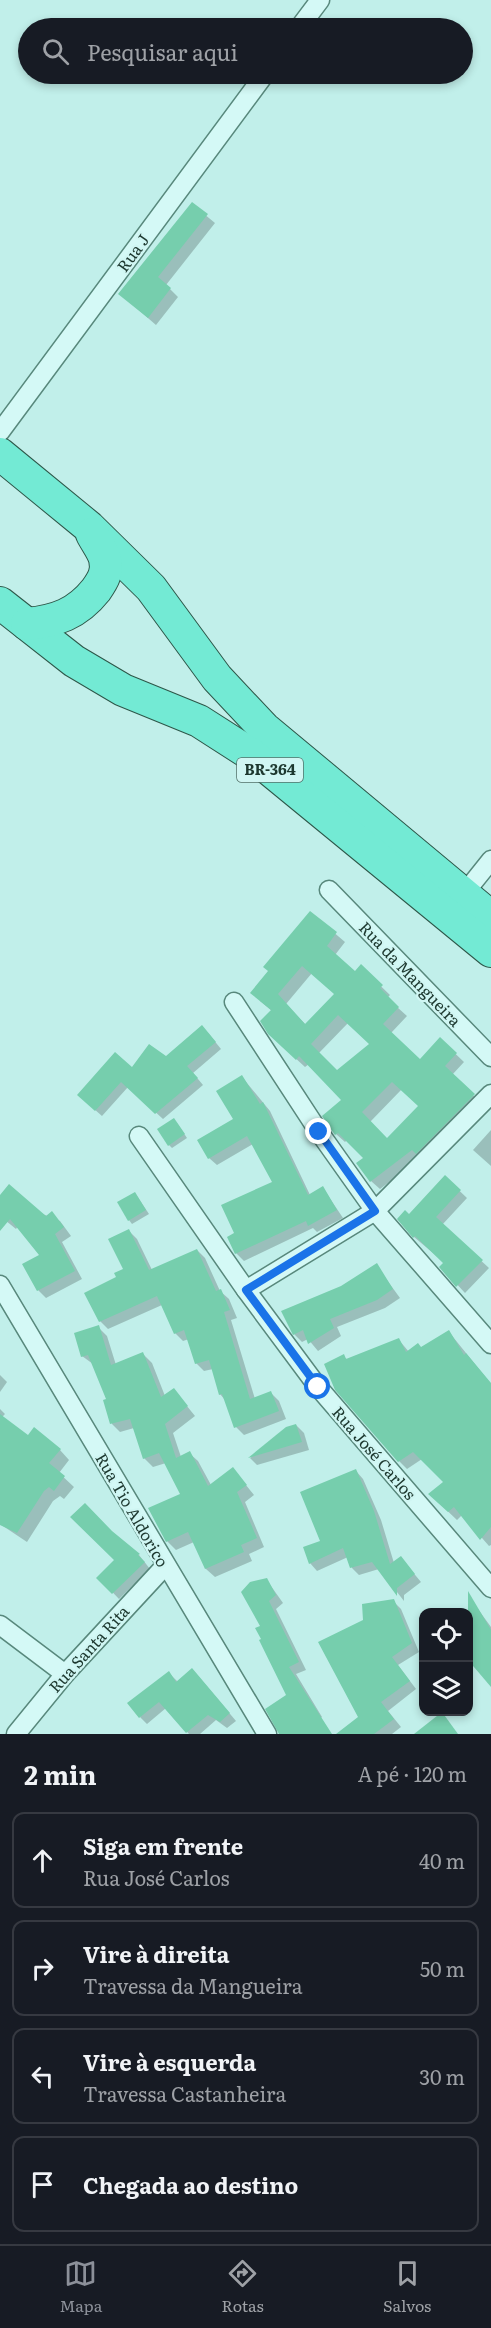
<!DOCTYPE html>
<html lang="pt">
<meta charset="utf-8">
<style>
body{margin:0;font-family:Literata,serif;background:#242831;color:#f1f3f6}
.controls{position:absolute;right:18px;bottom:18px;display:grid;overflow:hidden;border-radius:12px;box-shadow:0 3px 9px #0003}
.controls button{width:54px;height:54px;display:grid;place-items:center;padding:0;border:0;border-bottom:2px solid #363941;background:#171b24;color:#f1f3f6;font:30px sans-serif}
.stop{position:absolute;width:18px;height:18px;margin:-14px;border:4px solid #1a73e8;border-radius:50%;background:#fff}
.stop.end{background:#1a73e8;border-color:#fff;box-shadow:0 2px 6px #0008}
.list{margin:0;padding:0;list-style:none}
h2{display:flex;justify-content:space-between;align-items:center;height:78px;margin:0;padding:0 24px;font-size:26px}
h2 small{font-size:20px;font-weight:400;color:#9ea1a6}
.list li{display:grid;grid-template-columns:39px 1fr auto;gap:18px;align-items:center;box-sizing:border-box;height:96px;margin:0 12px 12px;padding:0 12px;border:2px solid #363941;border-radius:12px}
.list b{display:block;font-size:22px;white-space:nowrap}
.list p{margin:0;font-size:20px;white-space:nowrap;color:#9ea1a6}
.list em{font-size:20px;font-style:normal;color:#9ea1a6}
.icon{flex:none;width:33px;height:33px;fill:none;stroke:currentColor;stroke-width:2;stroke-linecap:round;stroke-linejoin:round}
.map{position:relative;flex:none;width:491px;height:1734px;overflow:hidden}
.search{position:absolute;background:#171b24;box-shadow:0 3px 9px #0003;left:18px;right:18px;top:18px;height:66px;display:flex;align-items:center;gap:15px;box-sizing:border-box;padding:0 21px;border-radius:33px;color:#9ea1a6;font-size:22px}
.sheet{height:510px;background:#171b24}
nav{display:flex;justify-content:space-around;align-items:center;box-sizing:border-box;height:84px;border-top:2px solid #363941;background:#171b24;font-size:16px;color:#9ea1a6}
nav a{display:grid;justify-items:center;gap:3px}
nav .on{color:#8c9099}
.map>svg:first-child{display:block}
</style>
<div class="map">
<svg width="491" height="1734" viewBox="0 0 491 1734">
<rect width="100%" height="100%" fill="#c1efea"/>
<g fill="#0003" fill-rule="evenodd">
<polygon points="192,204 215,223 166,285 178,297 156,325 120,294"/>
<path d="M311,913L345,942L335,955L355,974L361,967L390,995L387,998L407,1016L391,1033L420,1061L440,1039L464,1062L452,1075L482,1104L421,1158L380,1189L371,1181L365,1158L347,1140L345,1142L336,1134L343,1100L309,1064L305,1067L279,1043L272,1011L260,1001L269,971ZM312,973L335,994L306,1025L286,1004ZM348,1023L371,1045L337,1072L318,1054ZM402,1089L419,1106L387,1140L370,1122Z"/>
<polygon points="208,1033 221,1049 193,1073 203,1085 163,1119 128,1087 102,1116 85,1101 132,1069 166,1058"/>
<polygon points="242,1077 270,1111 310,1195 323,1188 343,1218 317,1232 313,1228 244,1261 236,1253 236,1234 274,1183 253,1144 217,1165 209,1158 235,1120"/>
<polygon points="177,1123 187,1138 172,1148 169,1145"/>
<polygon points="491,1130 491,1166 473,1150"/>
<polygon points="445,1177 467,1198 442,1225 489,1268 465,1293 441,1267 445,1263 414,1237 409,1216"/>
<polygon points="135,1193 149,1214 132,1224 129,1220"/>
<polygon points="0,1197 60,1221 71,1236 62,1242 82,1279 46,1298 38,1290 41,1255 18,1226 16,1229 0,1216"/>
<polygon points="129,1231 137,1239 152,1270 197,1250 205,1258 220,1291 229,1299 237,1318 231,1320 255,1399 271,1393 279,1401 286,1419 244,1435 236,1427 225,1400 220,1394 213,1369 204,1371 196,1363 189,1339 183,1341 175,1333 162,1305 108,1329 100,1321 86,1294 118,1278 125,1270"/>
<polygon points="376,1265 400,1298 385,1308 337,1327 341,1336 318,1351 308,1339 302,1342 294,1334 342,1287"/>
<polygon points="98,1327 107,1336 116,1365 143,1354 152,1363 165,1396 174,1390 195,1416 173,1433 181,1457 189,1453 198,1461 211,1485 233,1469 254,1495 245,1502 264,1547 249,1554 252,1561 215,1577 206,1569 194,1542 176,1550 167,1541 150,1509 182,1494 166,1463 153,1467 144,1458 134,1428 120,1432 112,1424 108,1400 93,1364 82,1356"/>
<polygon points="449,1332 491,1384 491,1545 489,1546 462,1515 457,1520 438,1502 445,1483 422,1459 407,1469 399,1461 343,1356 348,1360 399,1340 409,1352 422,1349"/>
<polygon points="0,1375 7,1382 0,1392"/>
<polygon points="0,1409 5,1414 2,1417 28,1437 60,1450 69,1460 59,1473 74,1487 64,1499 60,1496 53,1501 27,1542 0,1524"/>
<polygon points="296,1425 304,1433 309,1450 257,1465 250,1458 287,1428"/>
<polygon points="356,1471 363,1479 381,1520 394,1563 401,1558 421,1582 404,1595 404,1601 379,1569 359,1575 352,1568 348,1557 317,1571 310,1563"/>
<polygon points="112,1533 139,1555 150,1569 119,1599 99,1578 116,1561"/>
<polygon points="266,1579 283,1603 276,1609 306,1670 296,1674 322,1717 302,1734 281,1734 288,1696 263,1640"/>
<polygon points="393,1601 401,1609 419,1652 398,1665 416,1689 388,1711 401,1727 392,1734 371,1734"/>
<polygon points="475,1605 491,1627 491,1685 471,1660 468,1662 468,1612 466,1612"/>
<polygon points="169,1673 178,1682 199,1677 236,1721 227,1728 216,1720 200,1734 189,1734 166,1708 147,1724 140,1717"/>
</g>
<g fill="#76cead" fill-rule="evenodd">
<polygon points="192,202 208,214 158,277 171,288 148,318 118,294"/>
<path d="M310,911L337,932L327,946L355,971L361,964L383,985L380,988L399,1007L383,1024L420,1059L440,1037L457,1053L445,1066L475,1094L416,1154L412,1150L370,1182L356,1163L363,1158L338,1133L335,1135L322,1116L341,1100L299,1056L296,1060L268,1034L260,1021L271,1010L250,993L268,971L263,967ZM302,966L334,994L305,1024L278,994ZM338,1015L369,1044L337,1070L311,1044ZM392,1082L418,1106L387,1138L362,1112Z"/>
<polygon points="202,1025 216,1042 187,1066 198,1078 155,1114 121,1082 95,1111 77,1095 115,1052 132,1067 149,1044 166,1056"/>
<polygon points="242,1075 260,1104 263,1102 308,1195 323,1186 337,1210 308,1226 306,1221 235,1254 227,1237 234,1233 221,1205 272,1182 247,1136 208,1159 197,1140 233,1119 216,1091"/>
<polygon points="174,1118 185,1134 168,1146 157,1129"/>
<polygon points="445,1175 461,1190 436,1217 483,1260 456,1287 439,1267 443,1263 415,1236 413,1238 397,1219 405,1210 409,1214"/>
<polygon points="9,1184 46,1216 52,1211 64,1227 55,1234 75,1271 37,1291 22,1264 39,1255 10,1219 0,1231 0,1195"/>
<polygon points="135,1192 146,1210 128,1221 117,1202"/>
<polygon points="129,1229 149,1270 197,1249 216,1291 221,1289 230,1310 224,1312 250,1399 271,1391 279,1411 234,1428 222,1394 219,1395 209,1360 195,1364 184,1330 174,1334 157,1296 99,1322 84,1293 116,1277 114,1273 123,1269 108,1239"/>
<polygon points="377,1263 393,1289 377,1300 330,1319 334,1328 308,1344 303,1330 293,1335 281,1311 341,1286"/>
<polygon points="99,1325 111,1365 143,1352 161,1397 174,1388 188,1406 165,1424 176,1458 190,1451 208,1486 233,1467 247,1485 237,1492 257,1538 241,1545 244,1552 205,1569 188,1532 166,1542 148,1508 180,1494 159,1453 143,1459 130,1419 110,1424 103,1400 106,1399 88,1355 81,1357 74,1333"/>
<polygon points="449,1330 464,1355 466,1353 491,1383 491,1527 480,1540 454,1507 448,1512 428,1494 443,1482 413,1452 398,1462 335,1390 324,1364 344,1354 346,1359 399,1338 406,1352 418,1343 421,1347"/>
<polygon points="0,1414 28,1435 34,1427 61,1449 49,1463 65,1476 54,1491 49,1487 44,1491 17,1533 0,1525"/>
<polygon points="296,1424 302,1442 248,1458 286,1427"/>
<polygon points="356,1469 374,1511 390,1564 401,1556 415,1574 397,1588 397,1596 372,1562 350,1568 343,1548 309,1564 303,1547 320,1541 300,1492"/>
<polygon points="85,1503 112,1531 140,1554 138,1555 145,1562 112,1594 96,1578 114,1560 70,1517"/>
<polygon points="267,1578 276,1595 269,1601 299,1662 289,1667 332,1734 279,1734 265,1709 286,1695 259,1640 261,1639 255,1628 260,1626 241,1592 250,1582"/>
<polygon points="468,1591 491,1630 491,1687 468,1660"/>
<polygon points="394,1599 412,1643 392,1657 410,1681 381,1702 394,1719 374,1734 336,1734 358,1717 318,1642 363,1620 362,1604"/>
<polygon points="192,1668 230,1713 220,1722 208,1715 186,1733 159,1702 139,1718 127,1703 169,1671 176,1682"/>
<polygon points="442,1712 458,1734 414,1734"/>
</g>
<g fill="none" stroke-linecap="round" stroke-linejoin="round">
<g stroke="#58887c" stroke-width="21">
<g id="minor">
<polyline points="299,28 320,0"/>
<polyline points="0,432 265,74"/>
<polyline points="329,890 491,1057"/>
<polyline points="463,895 491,860"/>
<polyline points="234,1002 319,1132 375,1211 491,1344"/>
<polyline points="139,1136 246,1290 318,1387 491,1588"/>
<polyline points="0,1285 267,1734"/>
<polyline points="246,1290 375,1211 491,1094"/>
<polyline points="0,1625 65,1674"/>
<polyline points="16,1734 65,1674 165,1566"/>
</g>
</g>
<g stroke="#2d5648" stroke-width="34">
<g id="trunk">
<polyline points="0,454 89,527 151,588 217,678 264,728 491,917"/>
<polyline points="0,603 74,661 123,690 199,721 252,755 491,951"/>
<path d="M27,624C56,621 77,614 96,590C103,580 108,572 105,559C103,551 96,542 92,534"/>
</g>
</g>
<use href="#minor" stroke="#d4f9f6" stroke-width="18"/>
<use href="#trunk" stroke="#73ead4" stroke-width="32"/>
</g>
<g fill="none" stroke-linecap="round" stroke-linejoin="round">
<polyline stroke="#1a73e8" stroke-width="8" points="318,1387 246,1290 375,1211 319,1132"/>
</g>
<g text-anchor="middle" stroke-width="4.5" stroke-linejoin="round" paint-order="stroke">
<rect fill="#d0f6f3" stroke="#53716a" stroke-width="1.5" x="237" y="758" width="66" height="24" rx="4.5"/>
<g font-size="15" font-weight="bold" fill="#1d382f">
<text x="270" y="775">BR-364</text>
</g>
<g font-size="16" fill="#1d382f" stroke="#d0f6f3">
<text transform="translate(133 253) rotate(-54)" y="6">Rua J</text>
<text transform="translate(410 974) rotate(46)" y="6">Rua da Mangueira</text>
<text transform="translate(374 1453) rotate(49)" y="6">Rua José Carlos</text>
<text transform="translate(132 1510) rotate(60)" y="6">Rua Tio Aldorico</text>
<text transform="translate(89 1649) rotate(-48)" y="6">Rua Santa Rita</text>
</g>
</g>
</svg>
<div class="controls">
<button><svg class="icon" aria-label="locate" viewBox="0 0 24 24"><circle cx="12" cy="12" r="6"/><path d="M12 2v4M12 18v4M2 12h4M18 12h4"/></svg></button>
<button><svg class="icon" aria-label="layers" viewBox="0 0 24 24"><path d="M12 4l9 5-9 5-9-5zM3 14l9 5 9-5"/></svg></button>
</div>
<div class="stop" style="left:318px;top:1387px"></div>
<div class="stop end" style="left:319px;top:1132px"></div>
<div class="search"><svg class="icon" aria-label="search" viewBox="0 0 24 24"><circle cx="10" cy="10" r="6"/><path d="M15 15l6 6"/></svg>Pesquisar aqui</div>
</div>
<section class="sheet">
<h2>2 min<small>A pé · 120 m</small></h2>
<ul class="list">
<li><svg class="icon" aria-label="ahead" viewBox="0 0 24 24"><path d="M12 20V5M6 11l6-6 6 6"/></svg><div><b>Siga em frente</b><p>Rua José Carlos</p></div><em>40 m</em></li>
<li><svg class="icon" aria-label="right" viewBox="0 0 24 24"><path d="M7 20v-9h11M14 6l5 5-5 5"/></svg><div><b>Vire à direita</b><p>Travessa da Mangueira</p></div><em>50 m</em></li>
<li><svg class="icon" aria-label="left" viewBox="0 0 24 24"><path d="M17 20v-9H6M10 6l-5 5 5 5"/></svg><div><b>Vire à esquerda</b><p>Travessa Castanheira</p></div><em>30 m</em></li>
<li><svg class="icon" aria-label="arrive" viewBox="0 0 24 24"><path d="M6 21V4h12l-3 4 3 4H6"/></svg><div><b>Chegada ao destino</b></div></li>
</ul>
</section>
<nav>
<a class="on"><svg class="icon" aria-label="map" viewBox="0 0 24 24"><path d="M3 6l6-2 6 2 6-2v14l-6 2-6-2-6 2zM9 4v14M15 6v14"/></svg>Mapa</a>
<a><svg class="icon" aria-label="directions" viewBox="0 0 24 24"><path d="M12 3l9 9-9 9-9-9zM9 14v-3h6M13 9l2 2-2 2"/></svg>Rotas</a>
<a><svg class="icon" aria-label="saved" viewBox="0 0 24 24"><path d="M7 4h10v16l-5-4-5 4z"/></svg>Salvos</a>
</nav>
